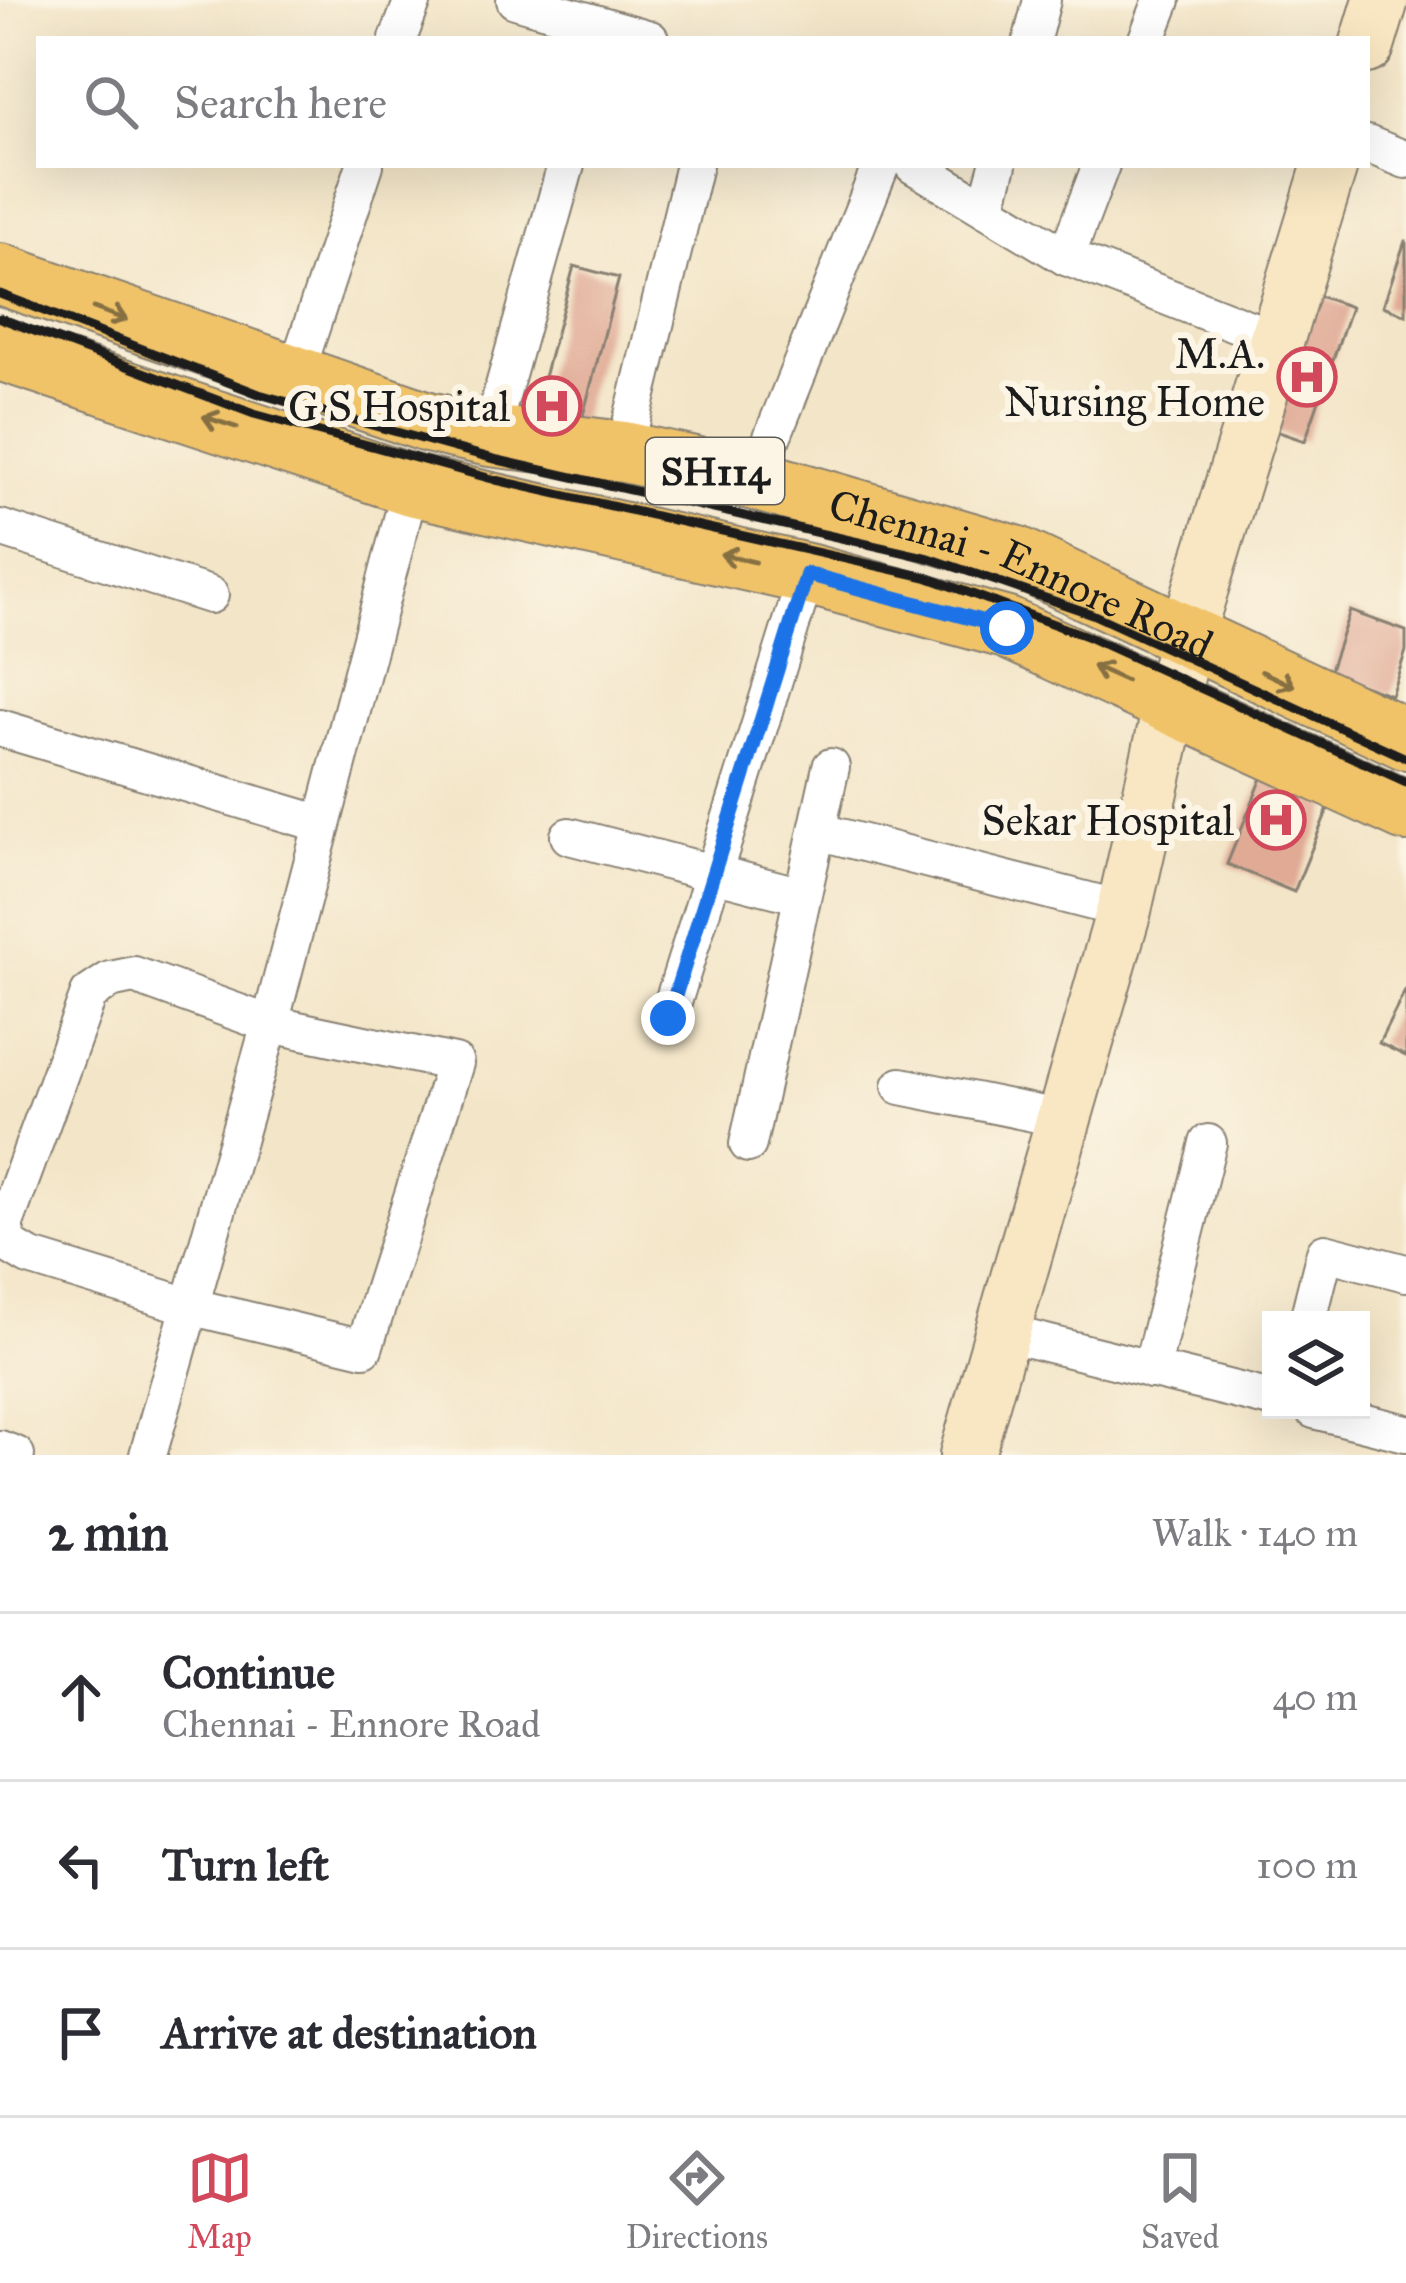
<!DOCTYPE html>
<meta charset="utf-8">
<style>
body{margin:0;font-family:"IM FELL Great Primer",serif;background:#f7f7f7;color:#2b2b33}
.controls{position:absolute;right:36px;bottom:36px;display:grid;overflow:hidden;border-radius:0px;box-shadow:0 12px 48px #0002}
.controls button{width:108px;height:108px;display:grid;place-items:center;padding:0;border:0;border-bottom:3px solid #e1e1e2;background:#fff;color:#2b2b33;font:60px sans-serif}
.stop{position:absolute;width:36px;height:36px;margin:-27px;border:9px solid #1a73e8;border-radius:50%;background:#fff}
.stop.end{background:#1a73e8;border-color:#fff;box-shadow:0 3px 12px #0008}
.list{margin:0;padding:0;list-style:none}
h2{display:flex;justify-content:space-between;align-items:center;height:156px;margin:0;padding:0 48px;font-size:51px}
h2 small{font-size:39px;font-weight:400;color:#7c7c81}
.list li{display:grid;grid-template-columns:78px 1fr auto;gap:36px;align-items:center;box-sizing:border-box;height:168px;padding:0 48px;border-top:3px solid #e1e1e2}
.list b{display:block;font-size:45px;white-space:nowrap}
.list p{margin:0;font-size:39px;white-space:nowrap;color:#7c7c81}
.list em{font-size:39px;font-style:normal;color:#7c7c81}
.icon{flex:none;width:66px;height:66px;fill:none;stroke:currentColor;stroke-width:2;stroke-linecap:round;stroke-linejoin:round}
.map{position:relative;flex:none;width:1406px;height:1455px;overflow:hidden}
.search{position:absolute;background:#fff;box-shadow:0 12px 48px #0002;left:36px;right:36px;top:36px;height:132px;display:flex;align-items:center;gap:30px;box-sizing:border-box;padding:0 42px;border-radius:0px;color:#7c7c81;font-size:45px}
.sheet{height:660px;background:#fff}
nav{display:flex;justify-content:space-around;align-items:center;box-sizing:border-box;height:168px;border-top:3px solid #e1e1e2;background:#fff;font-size:33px;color:#7c7c81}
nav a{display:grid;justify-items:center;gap:6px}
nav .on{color:#d1495b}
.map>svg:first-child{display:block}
</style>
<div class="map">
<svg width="1406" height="1455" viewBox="0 0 1406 1455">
<rect width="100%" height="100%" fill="#fcf5e5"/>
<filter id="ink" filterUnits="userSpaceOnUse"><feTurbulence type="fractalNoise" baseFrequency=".00833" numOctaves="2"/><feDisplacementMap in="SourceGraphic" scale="24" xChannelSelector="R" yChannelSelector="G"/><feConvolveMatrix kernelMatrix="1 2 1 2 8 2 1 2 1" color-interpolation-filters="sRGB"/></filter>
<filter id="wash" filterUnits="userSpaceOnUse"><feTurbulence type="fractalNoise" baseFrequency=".004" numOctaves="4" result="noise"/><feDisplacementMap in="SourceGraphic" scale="48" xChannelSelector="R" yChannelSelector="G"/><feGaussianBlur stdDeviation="2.7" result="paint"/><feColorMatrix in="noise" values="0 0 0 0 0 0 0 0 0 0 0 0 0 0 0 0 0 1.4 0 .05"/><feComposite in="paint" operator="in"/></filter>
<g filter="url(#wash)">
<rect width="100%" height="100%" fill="#f3e5c8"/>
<g id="blocks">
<g fill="#e0aa95">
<polygon points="1405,241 1406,241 1406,315 1383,306"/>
<polygon points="574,266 619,278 579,431 533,418"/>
<polygon points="1310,293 1351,307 1305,441 1264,427"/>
<polygon points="1350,611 1406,631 1406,651 1391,695 1329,673"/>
<polygon points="1267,766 1334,794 1294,892 1227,864"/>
<polygon points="1406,989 1406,1056 1379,1043"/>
</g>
</g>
</g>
<g filter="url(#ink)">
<use href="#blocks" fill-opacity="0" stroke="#888072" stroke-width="3"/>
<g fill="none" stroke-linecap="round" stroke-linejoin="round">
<g stroke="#888072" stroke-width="40">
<g id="street">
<polyline points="515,0 650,39"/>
<polyline points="398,39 413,0"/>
<polyline points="1032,39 1042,0"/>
<polyline points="1147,39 1162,0"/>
<polyline points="1367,144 1406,160"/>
<polyline points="913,165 1066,257 1275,339"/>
<polyline points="986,209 998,165"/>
<polyline points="1066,257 1101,165"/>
<polyline points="294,379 365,165"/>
<polyline points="490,436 566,165"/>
<polyline points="624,452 694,165"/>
<polyline points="755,480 881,165"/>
<polyline points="0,528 210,595"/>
<polyline points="0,728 322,824"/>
<polyline points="817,831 1124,910"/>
<polyline points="569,836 802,896"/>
<polygon points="134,975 270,1024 455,1063 364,1348 189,1306 29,1257 9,1245 4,1226 89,994 110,980"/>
<polyline points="668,1018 807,574"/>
<polyline points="901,1086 1063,1119"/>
<polyline points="748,1144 831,767"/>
<polyline points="1308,1320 1325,1252 1406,1273"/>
<polyline points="1001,1332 1271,1399"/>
<polyline points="1151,1370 1208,1143"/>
<polyline points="1314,1410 1406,1433"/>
<polyline points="0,1449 16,1455"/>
<polyline points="148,1455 270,1024 411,485"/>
</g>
</g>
<g stroke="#888072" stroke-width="58">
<g id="secondary">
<polyline points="1367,46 1381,0"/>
<polyline points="967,1455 1124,910 1186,637 1330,165"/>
</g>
</g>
<g stroke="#888072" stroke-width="64">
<g id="primary">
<path id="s1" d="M0,274L428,422L490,436L624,452L755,480L1015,556L1406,739"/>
<polyline points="0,350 411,485 807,574 1007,628 1406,811"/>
</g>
</g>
<use href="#street" stroke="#fff" stroke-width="36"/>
<use href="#secondary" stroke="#f9e7c3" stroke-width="54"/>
<use href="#primary" stroke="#f1c369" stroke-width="60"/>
<g stroke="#1c1c1c" stroke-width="9">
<polyline points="0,294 259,394 498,460 929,558 1092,614 1406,758"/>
<polyline points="0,318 254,414 496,480 926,577 1086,636 1406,782"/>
</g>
</g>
<defs><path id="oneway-shaft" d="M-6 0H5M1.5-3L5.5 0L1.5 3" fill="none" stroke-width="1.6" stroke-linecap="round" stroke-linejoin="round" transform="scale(3)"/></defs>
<g stroke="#867042">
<use href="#oneway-shaft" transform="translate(110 314) rotate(20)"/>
<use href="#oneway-shaft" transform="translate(220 422) rotate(-162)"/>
<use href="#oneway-shaft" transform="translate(738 558) rotate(-167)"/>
<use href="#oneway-shaft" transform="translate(1109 673) rotate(-156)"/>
<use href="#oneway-shaft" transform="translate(1278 679) rotate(25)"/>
</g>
</g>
<g fill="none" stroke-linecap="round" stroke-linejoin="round" filter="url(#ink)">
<polyline stroke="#1a73e8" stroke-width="15" points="668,1018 807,574 1007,628"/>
</g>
<defs>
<g id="hospital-ring" transform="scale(3)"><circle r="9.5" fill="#fcf5e5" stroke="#d1495b" stroke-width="1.5"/><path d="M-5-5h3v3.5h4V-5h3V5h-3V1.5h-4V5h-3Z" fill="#d1495b"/></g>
</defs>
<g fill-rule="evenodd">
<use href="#hospital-ring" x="1307" y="377"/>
<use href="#hospital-ring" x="552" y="406"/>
<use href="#hospital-ring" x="1276" y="820"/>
</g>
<g text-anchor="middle" stroke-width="12" stroke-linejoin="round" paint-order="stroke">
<rect fill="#fcf5e5" stroke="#5f5d58" stroke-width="3" x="646" y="438" width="138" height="66" rx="9"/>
<g font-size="39" font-weight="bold" fill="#1c1c1c">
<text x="715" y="485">SH114</text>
</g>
<g font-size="42" fill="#1c1c1c" stroke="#fcf5e5" text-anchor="end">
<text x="1265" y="368">M.A.<tspan x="1265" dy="48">Nursing Home</tspan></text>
<text x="510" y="421">G S Hospital</text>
<text x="1234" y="835">Sekar Hospital</text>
</g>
<g font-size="42" fill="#1c1c1c" stroke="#fcf5e5">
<text dy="15" stroke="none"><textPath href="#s1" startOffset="1068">Chennai - Ennore Road</textPath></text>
</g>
</g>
</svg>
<div class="controls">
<button><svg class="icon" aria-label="layers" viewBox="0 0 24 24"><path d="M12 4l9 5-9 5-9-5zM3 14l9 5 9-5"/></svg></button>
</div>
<div class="stop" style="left:1007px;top:628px"></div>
<div class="stop end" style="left:668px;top:1018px"></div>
<div class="search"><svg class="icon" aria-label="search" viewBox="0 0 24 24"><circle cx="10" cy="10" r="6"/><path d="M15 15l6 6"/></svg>Search here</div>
</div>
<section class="sheet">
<h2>2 min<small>Walk · 140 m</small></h2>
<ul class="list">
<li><svg class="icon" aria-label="ahead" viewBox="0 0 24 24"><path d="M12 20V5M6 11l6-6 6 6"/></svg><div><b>Continue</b><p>Chennai - Ennore Road</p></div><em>40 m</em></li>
<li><svg class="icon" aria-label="left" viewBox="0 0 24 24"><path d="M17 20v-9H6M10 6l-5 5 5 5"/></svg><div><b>Turn left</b></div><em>100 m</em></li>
<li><svg class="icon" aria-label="arrive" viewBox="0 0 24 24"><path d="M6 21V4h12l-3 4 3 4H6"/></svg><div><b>Arrive at destination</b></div></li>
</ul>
</section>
<nav>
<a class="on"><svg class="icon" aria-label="map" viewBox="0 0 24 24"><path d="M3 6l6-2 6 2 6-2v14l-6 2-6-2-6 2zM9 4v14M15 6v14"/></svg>Map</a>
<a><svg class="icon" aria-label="directions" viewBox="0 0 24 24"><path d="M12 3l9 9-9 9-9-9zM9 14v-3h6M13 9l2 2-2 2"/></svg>Directions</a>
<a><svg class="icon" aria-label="saved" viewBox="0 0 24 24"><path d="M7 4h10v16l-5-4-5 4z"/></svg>Saved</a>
</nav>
